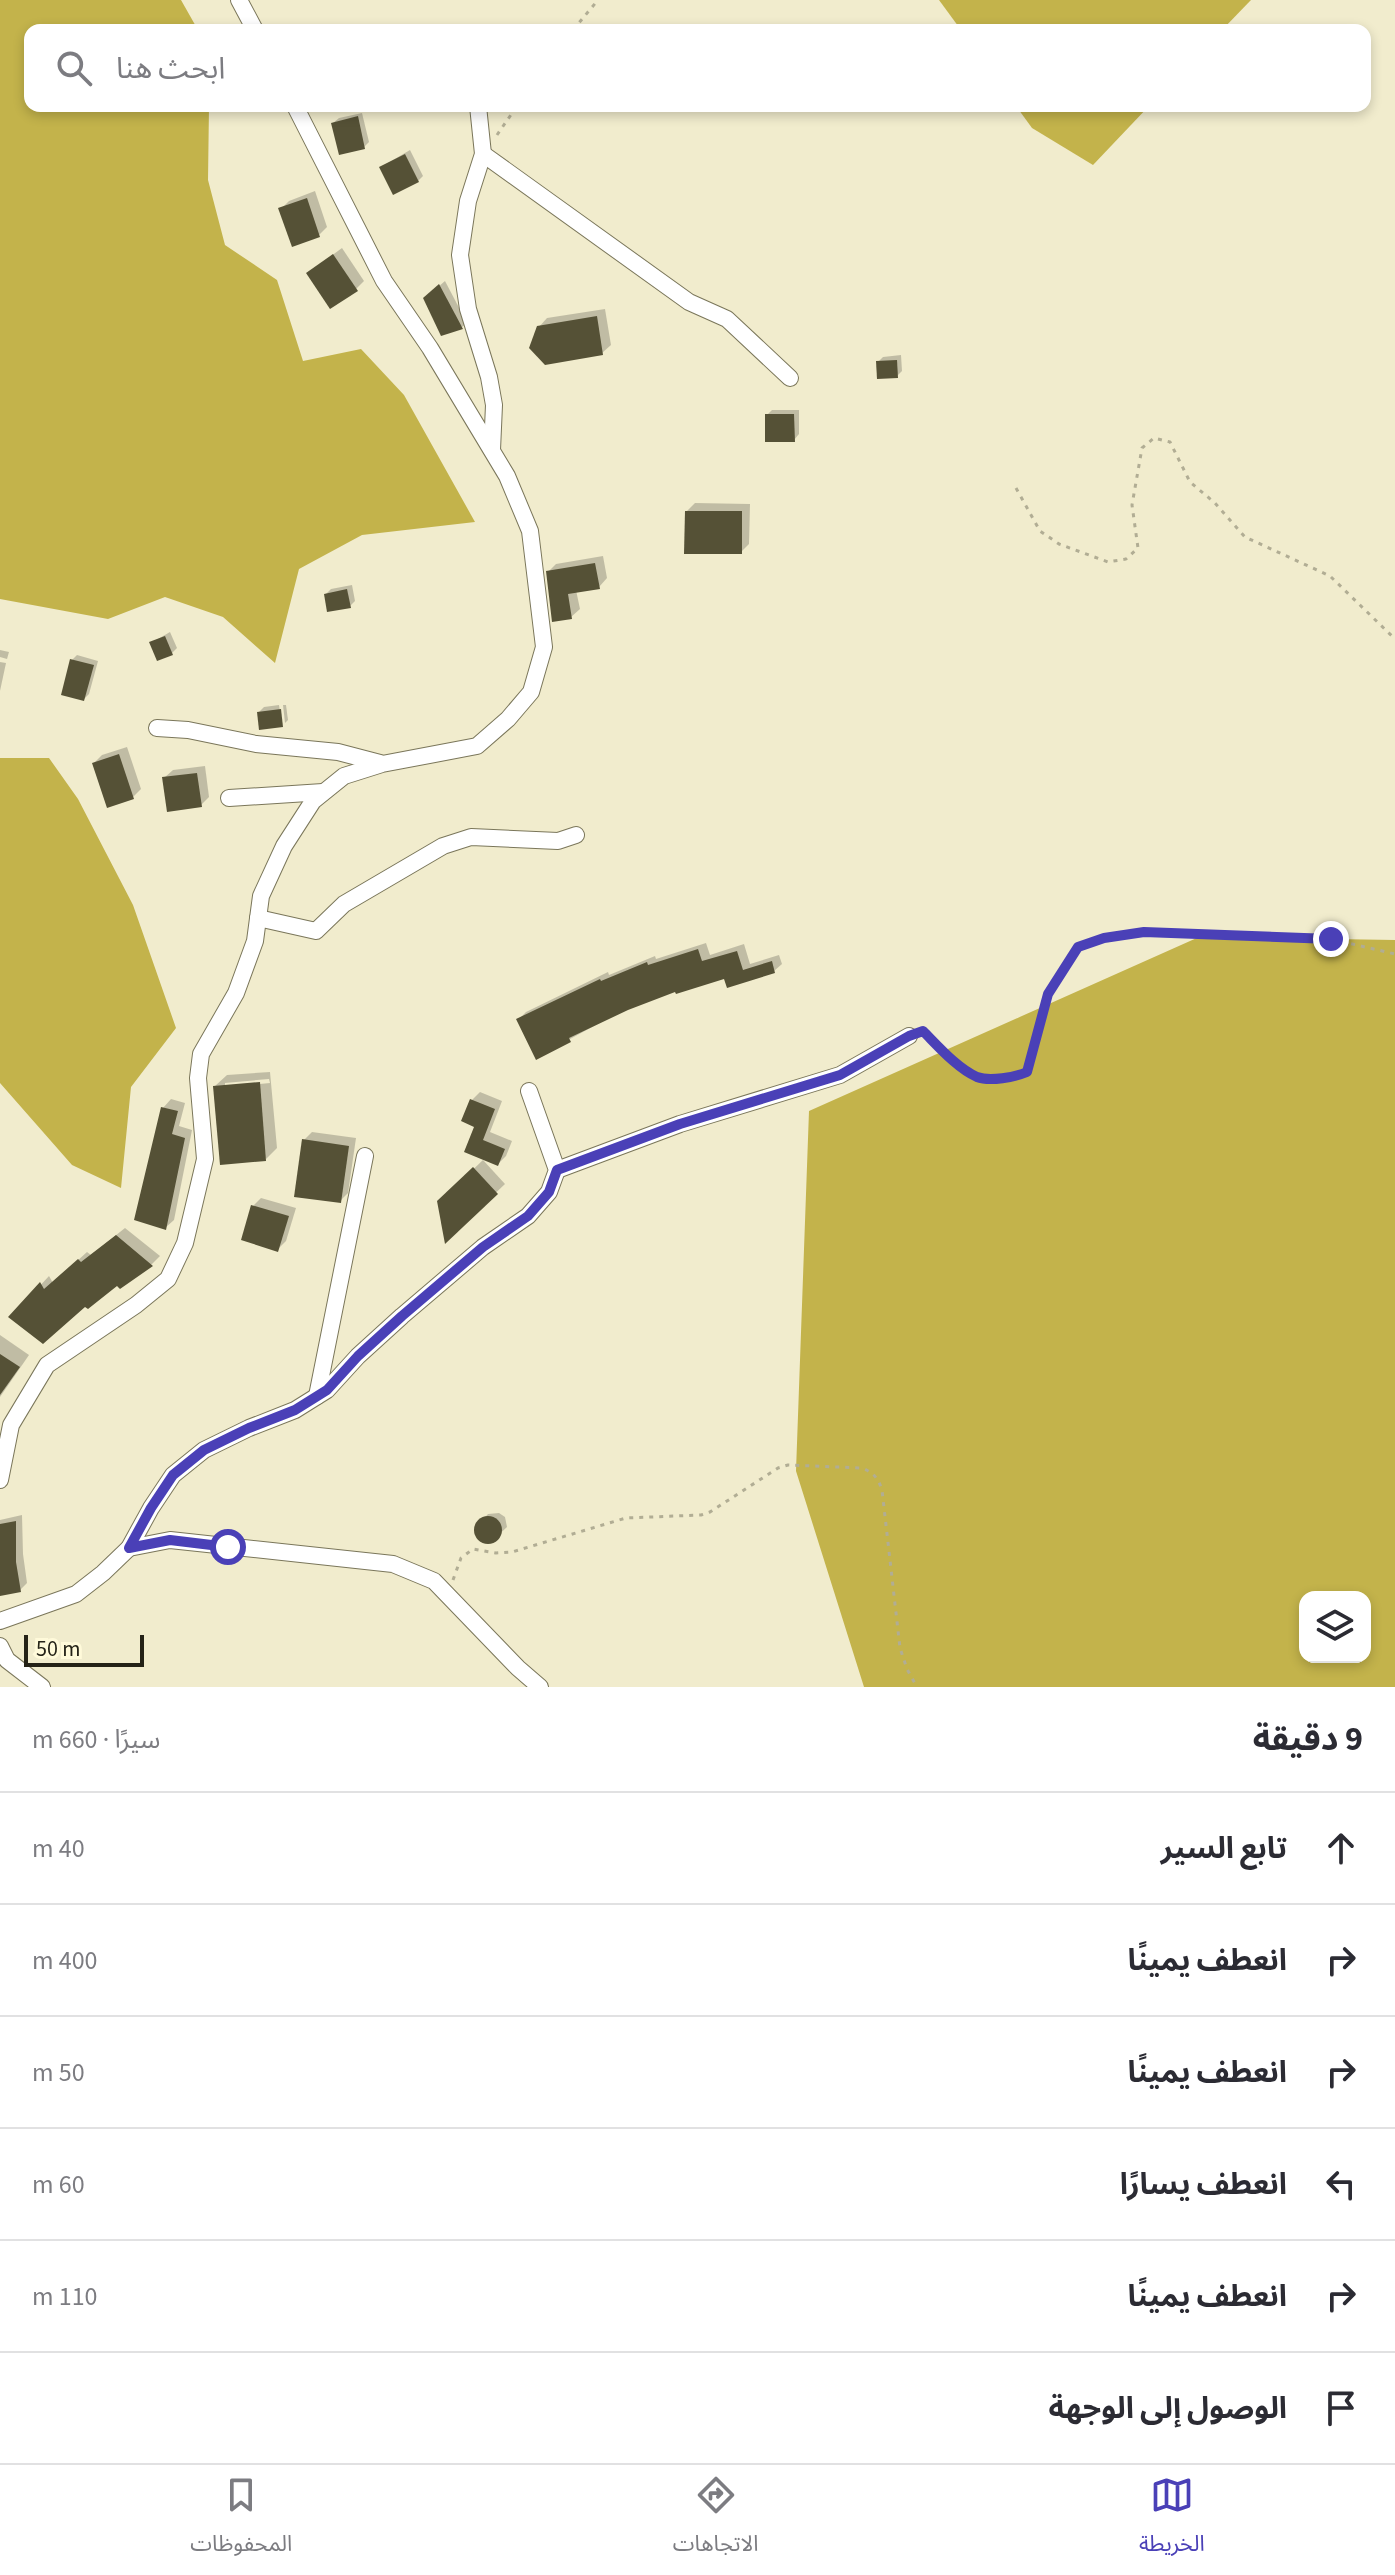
<!DOCTYPE html>
<html lang="ar">
<meta charset="utf-8">
<style>
body{margin:0;font-family:"Source Sans 3","Noto Sans Arabic",sans-serif;background:#f2f2f3;color:#2b2b33;direction:rtl}
.controls{position:absolute;right:24px;bottom:24px;display:grid;overflow:hidden;border-radius:16px;box-shadow:0 4px 12px #0003}
.controls button{width:72px;height:72px;display:grid;place-items:center;padding:0;border:0;border-bottom:2px solid #e1e1e2;background:#fff;color:#2b2b33;font:40px sans-serif}
.scale{position:absolute;left:24px;bottom:20px;width:120px;box-sizing:border-box;padding-left:8px;border:4px solid #242217;border-top:0;font-size:22px;line-height:28px;white-space:nowrap;color:#242217;-webkit-text-stroke:6px #fffada;paint-order:stroke}
.stop{position:absolute;width:24px;height:24px;margin:-18px;border:6px solid #4a40b7;border-radius:50%;background:#fff}
.stop.end{background:#4a40b7;border-color:#fff;box-shadow:0 2px 8px #0008}
.list{margin:0;padding:0;list-style:none}
h2{display:flex;justify-content:space-between;align-items:center;height:104px;margin:0;padding:0 32px;font-size:34px}
h2 small{font-size:26px;font-weight:400;color:#7c7c81}
.list li{display:grid;grid-template-columns:52px 1fr auto;gap:24px;align-items:center;box-sizing:border-box;height:112px;padding:0 32px;border-top:2px solid #e1e1e2}
.list b{display:block;font-size:30px;white-space:nowrap}
.list em{font-size:26px;font-style:normal;color:#7c7c81}
.icon{flex:none;width:44px;height:44px;fill:none;stroke:currentColor;stroke-width:2;stroke-linecap:round;stroke-linejoin:round}
.map{position:relative;flex:none;width:1395px;height:1687px;overflow:hidden;direction:ltr}
.search{position:absolute;background:#fff;box-shadow:0 4px 12px #0003;left:24px;right:24px;top:24px;height:88px;display:flex;align-items:center;gap:20px;box-sizing:border-box;padding:0 28px;border-radius:16px;color:#7c7c81;font-size:30px}
.sheet{height:776px;background:#fff}
nav{display:flex;justify-content:space-around;align-items:center;box-sizing:border-box;height:112px;border-top:2px solid #e1e1e2;background:#fff;font-size:22px;color:#7c7c81}
nav a{display:grid;justify-items:center;gap:4px}
nav .on{color:#4a40b7}
.map>svg:first-child{display:block}
</style>
<div class="map">
<svg width="1395" height="1687" viewBox="0 0 1395 1687">
<rect width="100%" height="100%" fill="#f1eccd"/>
<g fill="#c3b34b" fill-rule="evenodd">
<polygon points="0,0 181,0 198,30 30,30 30,106 209,106 208,180 225,245 277,280 303,361 361,349 404,395 475,522 362,535 299,569 275,663 223,617 165,597 108,619 0,599"/>
<polygon points="939,0 1251,0 1222,30 961,30"/>
<polygon points="1016,106 1149,106 1093,165 1032,128"/>
<polygon points="0,758 49,758 78,799 133,905 176,1028 131,1087 121,1188 72,1165 0,1083"/>
<path d="M1199,937L1395,940V1687H864L796,1471L809,1111ZM1305,1597H1365V1657H1305Z"/>
</g>
<g fill="#0003" fill-rule="evenodd">
<polygon points="362,113 369,142 364,147 333,123 339,118"/>
<polygon points="410,150 423,176 418,181 381,167"/>
<polygon points="315,191 327,227 319,235 281,209 289,201"/>
<polygon points="342,248 364,281 356,289 308,273"/>
<polygon points="445,281 467,323 462,327 431,293"/>
<polygon points="605,309 611,345 602,353 539,327 547,318"/>
<polygon points="901,355 902,371 897,376 878,362 883,357"/>
<polygon points="772,410 799,410 799,434 794,440 767,415"/>
<polygon points="695,503 750,504 749,544 741,552 687,511"/>
<polygon points="603,556 607,578 599,587 576,590 580,609 571,617 548,572 556,564"/>
<polygon points="352,585 355,601 350,606 326,594 331,589"/>
<polygon points="170,632 177,648 172,653 151,643"/>
<polygon points="0,650 9,652 7,659 0,657"/>
<polygon points="77,655 98,661 89,694 84,699 72,660"/>
<polygon points="0,662 6,663 0,691"/>
<polygon points="279,705 282,725 259,712 264,707"/>
<polygon points="283,705 286,705 288,720 285,723"/>
<polygon points="127,747 141,789 133,797 94,763 102,755"/>
<polygon points="205,766 209,797 201,805 164,778 173,770"/>
<polygon points="706,943 710,955 744,944 750,964 779,955 782,964 774,971 726,976 677,989 627,1008 537,1057 518,1020 526,1012 608,972 609,975 655,956 656,959"/>
<path d="M270,1072L277,1148L266,1159L215,1086L227,1075ZM269,1079L270,1083L225,1087V1083Z"/>
<polygon points="480,1092 502,1101 490,1132 512,1141 506,1156 498,1164 466,1151 477,1126 464,1120 472,1100"/>
<polygon points="171,1099 185,1103 179,1126 192,1130 174,1220 165,1228 163,1108"/>
<polygon points="312,1132 356,1138 348,1193 340,1201 304,1140"/>
<polygon points="483,1160 505,1184 446,1240 439,1202"/>
<polygon points="261,1198 296,1208 286,1241 278,1249 253,1206"/>
<polygon points="125,1228 160,1256 152,1264 120,1287 118,1283 85,1305 11,1317 49,1276 53,1283 87,1252 91,1255"/>
<polygon points="0,1335 29,1355 0,1397"/>
<polygon points="499,1513 505,1517 507,1527 492,1541 480,1539 475,1529 488,1514"/>
<polygon points="22,1515 23,1554 27,1583 20,1590 0,1587 0,1520"/>
</g>
<g fill="#555136">
<polygon points="358,116 365,149 339,155 331,123"/>
<polygon points="405,154 419,182 393,195 379,167"/>
<polygon points="307,198 320,237 292,247 278,208"/>
<polygon points="333,254 358,291 330,309 306,273"/>
<polygon points="439,284 463,329 441,336 423,298"/>
<polygon points="597,316 603,355 545,365 529,348 537,326"/>
<polygon points="897,360 898,378 877,379 876,361"/>
<polygon points="765,414 794,414 795,442 765,442"/>
<polygon points="685,511 742,511 742,554 684,554"/>
<polygon points="595,563 600,589 568,594 572,619 552,622 546,571"/>
<polygon points="347,589 351,608 327,612 324,594"/>
<polygon points="165,636 173,655 157,661 149,642"/>
<polygon points="70,659 94,665 84,701 61,695"/>
<polygon points="281,709 283,727 259,730 257,712"/>
<polygon points="119,754 134,799 107,808 92,763"/>
<polygon points="197,773 202,807 167,812 162,777"/>
<polygon points="698,949 702,961 737,951 743,970 772,961 775,973 727,988 724,979 676,994 675,992 628,1010 569,1038 571,1042 536,1060 516,1019 600,979 601,981 647,962 648,965"/>
<polygon points="260,1082 266,1161 220,1165 213,1086"/>
<polygon points="470,1099 495,1109 483,1140 505,1149 498,1166 464,1152 474,1127 461,1121"/>
<polygon points="161,1107 178,1111 172,1134 185,1138 166,1230 134,1220"/>
<polygon points="302,1139 349,1146 341,1203 294,1197"/>
<polygon points="473,1167 498,1194 445,1244 437,1201"/>
<polygon points="251,1205 289,1216 278,1252 241,1240"/>
<polygon points="116,1235 153,1266 120,1289 117,1286 88,1309 85,1307 43,1344 8,1317 40,1282 44,1289 78,1259 81,1262"/>
<polygon points="0,1354 20,1367 0,1395"/>
<circle cx="488" cy="1530" r="14"/>
<polygon points="16,1521 16,1562 21,1592 0,1596 0,1524"/>
</g>
<g fill="none" stroke-linecap="round" stroke-linejoin="round">
<g stroke="#7a765a" stroke-width="18">
<g id="minor">
<polyline points="239,0 255,30"/>
<polyline points="478,106 483,154 468,201 460,255 468,309 489,377 494,405 492,450"/>
<polyline points="483,154 689,302 727,319 790,378"/>
<polyline points="157,728 188,730 256,744 338,752 380,763"/>
<polyline points="229,798 323,792"/>
<polyline points="258,918 316,931 344,904 443,846 471,837 558,841 576,835"/>
<polyline points="557,1170 680,1124 840,1075 909,1036"/>
<polyline points="317,1396 365,1156"/>
<polyline points="0,1480 11,1425 47,1365 136,1305 168,1279 185,1243 205,1159 198,1078 201,1054 236,993 255,941 261,896 284,846 313,801 344,776 382,764 477,746 508,719 531,692 544,647 530,531 507,476 430,348 384,281 295,106"/>
<polyline points="129,1548 170,1540 393,1564 434,1581 518,1668 540,1687"/>
<polyline points="0,1621 76,1594 103,1573 129,1548 151,1508 173,1475 204,1450 249,1428 295,1410 327,1390 358,1356 402,1316 483,1247 528,1216 549,1192 557,1170 529,1091"/>
<polyline points="0,1646 7,1660 42,1687"/>
</g>
</g>
<g stroke="#b1ad94" stroke-width="3" stroke-dasharray="4 6" stroke-linecap="butt">
<polyline points="573,30 598,0"/>
<polyline points="497,135 517,106"/>
<polyline points="1016,488 1040,531 1059,544 1108,562 1126,559 1138,548 1132,505 1142,448 1154,438 1170,442 1190,482 1215,503 1245,537 1330,576 1395,639"/>
<path d="M926,1033C957,1064 981,1092 1027,1072L1048,994L1078,947L1104,938L1144,932L1331,939L1395,954"/>
<path d="M453,1580L461,1558L473,1549L496,1553L512,1552L626,1518L701,1515L710,1512L778,1468L788,1465L862,1468C874,1473 878,1478 882,1490L900,1648L907,1669L917,1687"/>
</g>
<use href="#minor" stroke="#fff" stroke-width="16"/>
</g>
<g fill="none" stroke-linecap="round" stroke-linejoin="round">
<path stroke="#4a40b7" stroke-width="10" d="M228,1547L170,1540L129,1548L151,1508L173,1475L204,1450L249,1428L295,1410L327,1390L358,1356L402,1316L483,1247L528,1216L549,1192L557,1170L680,1124L840,1075L909,1036L923,1031C938,1046 957,1068 977,1077C990,1082 1015,1077 1027,1072L1048,994L1078,947L1104,938L1144,932L1331,939"/>
</g>
</svg>
<div class="controls">
<button><svg class="icon" aria-label="layers" viewBox="0 0 24 24"><path d="M12 4l9 5-9 5-9-5zM3 14l9 5 9-5"/></svg></button>
</div>
<div class="scale">50 m</div>
<div class="stop" style="left:228px;top:1547px"></div>
<div class="stop end" style="left:1331px;top:939px"></div>
<div class="search"><svg class="icon" aria-label="search" viewBox="0 0 24 24"><circle cx="10" cy="10" r="6"/><path d="M15 15l6 6"/></svg>ابحث هنا</div>
</div>
<section class="sheet">
<h2>9 دقيقة<small>سيرًا · 660 m</small></h2>
<ul class="list">
<li><svg class="icon" aria-label="ahead" viewBox="0 0 24 24"><path d="M12 20V5M6 11l6-6 6 6"/></svg><div><b>تابع السير</b></div><em>40 m</em></li>
<li><svg class="icon" aria-label="right" viewBox="0 0 24 24"><path d="M7 20v-9h11M14 6l5 5-5 5"/></svg><div><b>انعطف يمينًا</b></div><em>400 m</em></li>
<li><svg class="icon" aria-label="right" viewBox="0 0 24 24"><path d="M7 20v-9h11M14 6l5 5-5 5"/></svg><div><b>انعطف يمينًا</b></div><em>50 m</em></li>
<li><svg class="icon" aria-label="left" viewBox="0 0 24 24"><path d="M17 20v-9H6M10 6l-5 5 5 5"/></svg><div><b>انعطف يسارًا</b></div><em>60 m</em></li>
<li><svg class="icon" aria-label="right" viewBox="0 0 24 24"><path d="M7 20v-9h11M14 6l5 5-5 5"/></svg><div><b>انعطف يمينًا</b></div><em>110 m</em></li>
<li><svg class="icon" aria-label="arrive" viewBox="0 0 24 24"><path d="M6 21V4h12l-3 4 3 4H6"/></svg><div><b>الوصول إلى الوجهة</b></div></li>
</ul>
</section>
<nav>
<a class="on"><svg class="icon" aria-label="map" viewBox="0 0 24 24"><path d="M3 6l6-2 6 2 6-2v14l-6 2-6-2-6 2zM9 4v14M15 6v14"/></svg>الخريطة</a>
<a><svg class="icon" aria-label="directions" viewBox="0 0 24 24"><path d="M12 3l9 9-9 9-9-9zM9 14v-3h6M13 9l2 2-2 2"/></svg>الاتجاهات</a>
<a><svg class="icon" aria-label="saved" viewBox="0 0 24 24"><path d="M7 4h10v16l-5-4-5 4z"/></svg>المحفوظات</a>
</nav>
